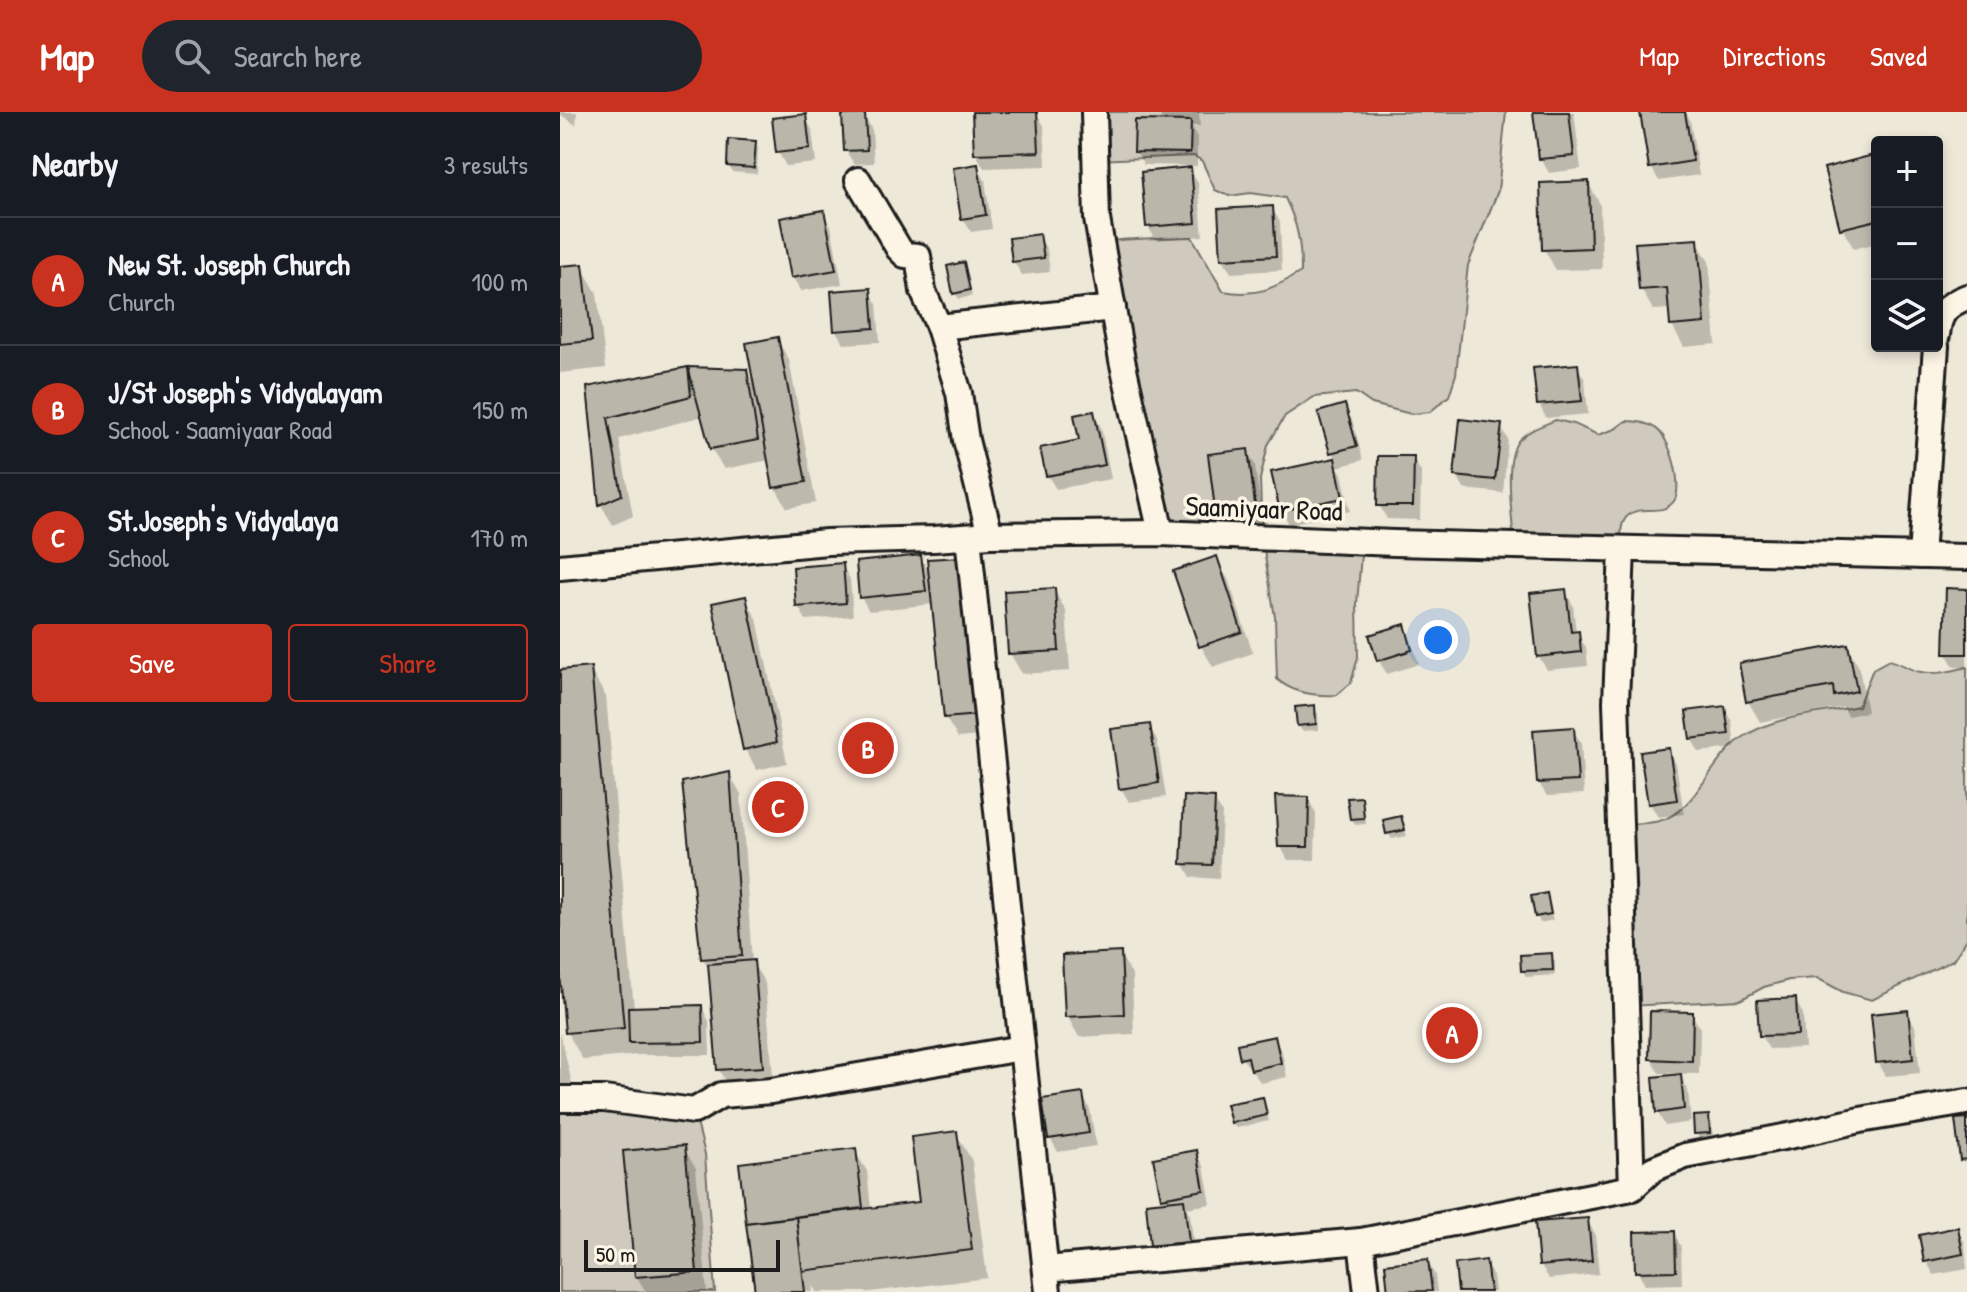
<!DOCTYPE html>
<meta charset="utf-8">
<style>
body{margin:0;font-family:"Patrick Hand",sans-serif;background:#20242c;color:#f1f3f6}
.controls{position:absolute;right:24px;top:24px;display:grid;overflow:hidden;border-radius:8px;box-shadow:0 4px 12px #0003}
.controls button{width:72px;height:72px;display:grid;place-items:center;padding:0;border:0;border-bottom:2px solid #363941;background:#171b24;color:#f1f3f6;font:40px sans-serif}
.scale{position:absolute;left:24px;bottom:20px;width:196px;box-sizing:border-box;padding-left:8px;border:4px solid #1c1c1c;border-top:0;font-size:22px;line-height:28px;white-space:nowrap;color:#1c1c1c;-webkit-text-stroke:6px #fcf5e5;paint-order:stroke}
.you{position:absolute;left:878px;top:528px;width:28px;height:28px;margin:-20px;border:6px solid #fff;border-radius:50%;background:#1a73e8;box-shadow:0 0 0 12px #1a73e833}
.badge{display:grid;place-items:center;width:52px;height:52px;border-radius:50%;background:#c8321e;color:#fff;font-size:26px;font-weight:700}
.pin{position:absolute;translate:-50% -50%;border:4px solid #fff;box-shadow:0 2px 8px #0006}
.list{margin:0;padding:0;list-style:none}
h2{display:flex;justify-content:space-between;align-items:center;height:104px;margin:0;padding:0 32px;font-size:34px}
h2 small{font-size:26px;font-weight:400;color:#9ea1a6}
.list li{display:grid;grid-template-columns:52px 1fr auto;gap:24px;align-items:center;box-sizing:border-box;height:128px;padding:0 32px;border-top:2px solid #363941}
.list b{display:block;font-size:30px;white-space:nowrap}
.list p{margin:0;font-size:26px;white-space:nowrap;color:#9ea1a6}
.list em{font-size:26px;font-style:normal;color:#9ea1a6}
.actions{display:flex;gap:16px;padding:24px 32px}
.actions a{flex:1;padding:18px 0;border:2px solid #c8321e;border-radius:8px;text-align:center;font-size:28px;color:#c8321e}
.actions .main{background:#c8321e;color:#fff}
.icon{flex:none;width:44px;height:44px;fill:none;stroke:currentColor;stroke-width:2;stroke-linecap:round;stroke-linejoin:round}
.map{position:relative;flex:none;width:1407px;height:1180px;overflow:hidden}
header{display:flex;align-items:center;gap:48px;box-sizing:border-box;height:112px;padding:0 40px;background:#c8321e;color:#fff}
header strong{font-size:38px}
nav{display:flex;gap:44px;margin-inline-start:auto;font-size:28px}
.search{width:560px;height:72px;background:#20242c;display:flex;align-items:center;gap:20px;box-sizing:border-box;padding:0 28px;border-radius:44px;color:#9ea1a6;font-size:30px}
main{display:flex}
aside{flex:1;background:#171b24}
.map>svg:first-child{display:block}
</style>
<header>
<strong>Map</strong>
<div class="search"><svg class="icon" aria-label="search" viewBox="0 0 24 24"><circle cx="10" cy="10" r="6"/><path d="M15 15l6 6"/></svg>Search here</div>
<nav><a>Map</a><a>Directions</a><a>Saved</a></nav>
</header>
<main>
<aside>
<h2>Nearby<small>3 results</small></h2>
<ul class="list">
<li><span class="badge">A</span><div><b>New St. Joseph Church</b><p>Church</p></div><em>100 m</em></li>
<li><span class="badge">B</span><div><b>J/St Joseph's Vidyalayam</b><p>School · Saamiyaar Road</p></div><em>150 m</em></li>
<li><span class="badge">C</span><div><b>St.Joseph's Vidyalaya</b><p>School</p></div><em>170 m</em></li>
</ul>
<div class="actions"><a class="main">Save</a><a>Share</a></div>
</aside>
<div class="map">
<svg width="1407" height="1180" viewBox="0 0 1407 1180">
<rect width="100%" height="100%" fill="#eee8d9"/>
<filter id="ink" filterUnits="userSpaceOnUse"><feTurbulence type="fractalNoise" baseFrequency=".0125" numOctaves="2"/><feDisplacementMap in="SourceGraphic" scale="16" xChannelSelector="R" yChannelSelector="G"/><feConvolveMatrix kernelMatrix="1 2 1 2 8 2 1 2 1" color-interpolation-filters="sRGB"/></filter>
<g filter="url(#ink)">
<g fill="#cfcabd" stroke="#76736c" stroke-width="2">
<path d="M534,0H946L938,79L908,153L896,262L889,284L870,300L851,302L812,292L796,281L754,285L725,304L708,333L700,367L702,425L802,430L797,492L798,545L791,571L777,583C756,584 732,581 717,567L715,505L702,426L601,421L541,130C571,126 601,126 632,125L663,179C696,185 713,177 741,160C741,132 738,112 725,86L691,81L669,84L655,78L642,49L634,44L535,48Z"/>
<path d="M996,308L1014,312L1038,323L1055,317L1066,309C1076,309 1086,310 1095,316C1110,324 1124,375 1114,389C1101,407 1078,389 1065,407C1059,415 1062,427 1062,437L954,434C953,408 943,350 958,329C968,318 983,313 996,308Z"/>
<path d="M1329,548C1341,551 1350,558 1361,560C1376,563 1392,559 1407,555V827L1393,848L1312,888L1283,880L1257,866L1229,868L1204,875L1180,888L1068,894L1062,712C1073,711 1088,712 1099,709C1137,699 1150,646 1185,624C1217,603 1261,602 1298,594L1313,557Z"/>
<polygon points="0,987 134,999 145,1042 155,1180 0,1180"/>
</g>
<g fill="#0003">
<polygon points="0,0 17,0 16,13 0,2"/>
<polygon points="476,0 484,14 486,54 424,56 416,42"/>
<polygon points="598,0 639,0 640,14 631,14 637,25 637,54 584,53 576,39 604,11"/>
<polygon points="975,0 1014,0 1021,57 989,61 981,47"/>
<polygon points="1082,0 1126,0 1130,8 1139,63 1099,69 1091,55"/>
<polygon points="245,4 252,18 256,51 226,54 218,40"/>
<polygon points="304,4 312,18 314,51 294,52 286,39"/>
<polygon points="195,31 198,37 197,62 172,60 169,54"/>
<polygon points="1317,44 1317,131 1294,137 1282,116"/>
<polygon points="417,55 425,68 432,117 411,120 403,106"/>
<polygon points="630,57 638,71 643,124 596,128 588,115"/>
<polygon points="1028,71 1040,92 1042,157 996,158 984,137"/>
<polygon points="712,96 720,110 722,158 671,161 663,147"/>
<polygon points="263,100 271,114 282,172 241,179 233,166"/>
<polygon points="479,124 487,138 490,160 462,163 454,150"/>
<polygon points="1137,129 1149,150 1156,232 1124,235 1112,214 1111,197 1093,198 1081,177"/>
<polygon points="403,152 412,184 399,187 395,181"/>
<polygon points="21,154 37,181 46,256 0,261 0,156"/>
<polygon points="309,178 317,192 320,230 284,232 276,219"/>
<polygon points="217,227 229,248 256,391 227,396 215,375 210,348 164,357 151,336 143,304 59,327 73,404 53,413 41,393 29,276 129,257 186,259 196,276"/>
<polygon points="1017,254 1025,268 1028,302 986,306 979,292"/>
<polygon points="784,295 792,308 803,348 778,355 782,362 790,399 729,412 722,399 713,361 776,348 761,302"/>
<polygon points="533,301 541,315 551,367 496,377 488,364 521,330"/>
<polygon points="940,314 948,327 943,381 904,377 896,363"/>
<polygon points="687,339 695,353 703,414 666,418 658,405 651,344"/>
<polygon points="853,346 861,360 860,408 827,407 819,393"/>
<polygon points="360,445 371,463 429,623 398,626 385,605 374,492 309,499 301,485"/>
<polygon points="656,447 668,467 693,541 653,555 641,534"/>
<polygon points="282,453 290,467 293,504 246,508 238,494"/>
<polygon points="494,478 506,499 510,559 462,562 450,541"/>
<polygon points="1005,479 1013,493 1016,521 1026,535 1028,554 987,558 979,545"/>
<polygon points="1407,479 1407,555 1394,555 1386,541"/>
<polygon points="185,486 197,507 227,651 197,658 185,637"/>
<polygon points="844,515 851,528 859,552 827,562 819,549 811,525"/>
<polygon points="1287,534 1299,555 1307,600 1288,604 1283,595 1200,610 1188,589"/>
<polygon points="30,557 46,585 74,897 141,895 149,909 150,943 78,943 23,948 7,920 0,838 0,560"/>
<polygon points="754,596 758,602 759,618 742,619 738,613"/>
<polygon points="1164,596 1172,609 1175,636 1139,640 1131,626"/>
<polygon points="589,614 597,628 606,685 569,690 561,676"/>
<polygon points="1013,618 1021,631 1024,682 987,684 979,671"/>
<polygon points="1108,638 1116,652 1124,702 1098,705 1090,692"/>
<polygon points="169,662 181,682 192,850 205,871 214,976 171,979 159,958 150,859 143,846"/>
<polygon points="748,687 756,701 755,748 728,748 720,734"/>
<polygon points="801,687 804,693 806,712 795,713 792,707"/>
<polygon points="654,688 662,701 659,767 631,765 623,751"/>
<polygon points="840,706 847,724 832,727 828,721"/>
<polygon points="986,783 993,808 980,811 977,804"/>
<polygon points="560,842 572,863 574,922 519,925 507,904"/>
<polygon points="991,843 995,850 995,863 966,865 963,858"/>
<polygon points="1235,888 1243,902 1245,936 1209,937 1201,924"/>
<polygon points="1347,900 1355,914 1360,961 1326,964 1318,950"/>
<polygon points="1132,902 1140,916 1139,962 1099,961 1091,947"/>
<polygon points="0,921 12,971 0,974"/>
<polygon points="714,926 722,940 727,965 701,971 682,946"/>
<polygon points="1120,964 1128,978 1131,1010 1105,1014 1098,1001 1095,966"/>
<polygon points="522,983 530,997 536,1034 498,1040 490,1026"/>
<polygon points="702,987 709,1009 676,1016 672,1010"/>
<polygon points="1148,1005 1152,1011 1153,1026 1140,1028 1136,1021"/>
<polygon points="396,1021 412,1049 427,1166 310,1180 257,1180 252,1172 253,1180 197,1180 181,1052 294,1038 307,1059 311,1097 362,1091"/>
<polygon points="123,1035 136,1056 147,1180 86,1180 77,1165"/>
<polygon points="636,1040 644,1054 651,1092 626,1096 630,1103 635,1144 600,1148 592,1134 588,1093 606,1091 602,1085"/>
<polygon points="1027,1108 1035,1122 1039,1162 989,1167 981,1153"/>
<polygon points="1397,1117 1405,1131 1407,1157 1374,1163 1366,1149"/>
<polygon points="1113,1121 1121,1134 1122,1172 1085,1173 1077,1159"/>
<polygon points="867,1149 875,1163 877,1180 830,1180 827,1154"/>
<polygon points="925,1150 933,1164 935,1180 900,1180"/>
</g>
<g fill="#bab6aa" stroke="#1c1c1c" stroke-width="2">
<polygon points="412,0 477,0 479,40 414,42"/>
<polygon points="973,0 1009,0 1014,44 979,47"/>
<polygon points="1080,0 1125,0 1133,49 1089,56"/>
<polygon points="246,2 250,37 216,41 212,6"/>
<polygon points="305,2 307,38 284,39 282,3"/>
<polygon points="575,8 631,9 630,41 574,40"/>
<polygon points="168,27 196,29 194,56 167,54"/>
<polygon points="1317,42 1317,108 1280,117 1264,56"/>
<polygon points="418,52 426,103 401,107 393,56"/>
<polygon points="631,55 636,111 586,115 581,60"/>
<polygon points="1029,69 1031,136 982,138 980,71"/>
<polygon points="713,94 716,144 661,147 658,97"/>
<polygon points="264,98 276,158 231,166 220,106"/>
<polygon points="480,122 484,146 452,150 449,126"/>
<polygon points="1138,127 1145,211 1110,214 1107,176 1079,178 1075,131"/>
<polygon points="404,150 410,178 393,182 387,154"/>
<polygon points="23,152 32,229 0,232 0,154"/>
<polygon points="311,176 314,216 274,219 271,179"/>
<polygon points="218,225 246,370 213,376 186,231"/>
<polygon points="1018,252 1022,289 977,293 973,256"/>
<polygon points="128,255 131,284 48,306 62,383 39,393 27,275"/>
<polygon points="128,255 187,257 198,328 150,337"/>
<polygon points="785,292 797,334 770,341 758,300"/>
<polygon points="534,299 545,353 486,364 480,336 519,328 514,303"/>
<polygon points="900,307 942,312 935,368 894,364"/>
<polygon points="688,337 696,400 656,405 648,342"/>
<polygon points="818,344 854,344 853,394 817,394"/>
<polygon points="775,346 783,386 720,399 711,360"/>
<polygon points="361,443 366,479 299,486 296,450"/>
<polygon points="657,444 682,520 639,535 613,459"/>
<polygon points="402,445 418,603 384,606 367,447"/>
<polygon points="283,451 286,491 236,495 233,455"/>
<polygon points="495,476 499,539 448,542 444,479"/>
<polygon points="1386,476 1407,477 1407,542 1384,542"/>
<polygon points="1006,477 1011,520 1019,519 1021,540 977,545 970,481"/>
<polygon points="186,484 217,630 183,638 152,491"/>
<polygon points="845,512 852,538 817,549 809,523"/>
<polygon points="1288,532 1297,579 1274,584 1273,574 1186,590 1179,551"/>
<polygon points="31,555 64,916 5,921 0,860 0,558"/>
<polygon points="755,593 756,612 737,614 735,595"/>
<polygon points="1165,594 1169,622 1130,627 1126,599"/>
<polygon points="590,612 599,671 559,677 551,617"/>
<polygon points="1014,615 1018,669 977,671 973,618"/>
<polygon points="1109,636 1117,688 1088,692 1080,640"/>
<polygon points="170,660 182,844 141,847 122,670"/>
<polygon points="624,684 655,686 652,753 621,752"/>
<polygon points="715,684 749,685 748,735 718,735"/>
<polygon points="802,685 804,706 790,707 787,686"/>
<polygon points="841,704 845,718 826,722 823,708"/>
<polygon points="987,781 991,802 975,805 971,784"/>
<polygon points="561,840 564,902 505,905 502,843"/>
<polygon points="992,841 993,858 961,859 960,843"/>
<polygon points="194,848 203,955 157,958 148,852"/>
<polygon points="1236,886 1238,923 1199,924 1197,888"/>
<polygon points="142,893 143,930 69,931 68,895"/>
<polygon points="1348,898 1353,947 1316,951 1311,902"/>
<polygon points="1090,899 1133,900 1132,949 1089,947"/>
<polygon points="715,924 721,951 691,958 688,945 680,947 677,932"/>
<polygon points="1121,962 1124,997 1096,1001 1093,965"/>
<polygon points="523,981 529,1021 488,1027 482,987"/>
<polygon points="703,985 707,1003 671,1011 666,992"/>
<polygon points="1149,1003 1150,1021 1134,1022 1133,1004"/>
<polygon points="1407,1006 1407,1047 1400,1048 1395,1007"/>
<polygon points="397,1019 412,1138 242,1159 236,1105 359,1090 351,1025"/>
<polygon points="125,1033 137,1160 75,1165 63,1039"/>
<polygon points="296,1036 303,1096 186,1111 179,1051"/>
<polygon points="637,1038 644,1078 601,1086 593,1046"/>
<polygon points="624,1087 629,1130 590,1134 586,1091"/>
<polygon points="236,1105 245,1180 195,1180 186,1111"/>
<polygon points="1028,1106 1032,1149 979,1154 975,1110"/>
<polygon points="1398,1115 1403,1142 1364,1150 1359,1123"/>
<polygon points="1115,1119 1116,1159 1075,1160 1074,1120"/>
<polygon points="868,1147 872,1179 828,1180 825,1152"/>
<polygon points="926,1148 930,1180 898,1180 895,1152"/>
</g>
<g fill="none" stroke-linecap="round" stroke-linejoin="round">
<g stroke="#1c1c1c" stroke-width="30">
<g id="minor">
<polyline points="534,0 537,107 562,248 601,421"/>
<polyline points="298,68 339,137 345,143 358,144 363,179 379,215 399,281 406,328 430,423"/>
<polyline points="379,215 553,196"/>
<path d="M1377,223C1379,201 1386,193 1407,185"/>
<polyline points="408,425 488,1180"/>
<polyline points="1361,444 1376,234"/>
<polyline points="0,455 267,430 374,427 430,423 601,421 834,431 1407,445"/>
<polyline points="0,987 44,987 134,999 161,983 211,979 461,936"/>
<polyline points="1072,1076 1093,1057 1125,1044 1239,1022 1300,1008 1407,990"/>
<polyline points="801,1129 807,1180"/>
<polyline points="486,1157 801,1129 1072,1076 1056,590 1062,437"/>
</g>
</g>
<use href="#minor" stroke="#fcf5e5" stroke-width="24"/>
</g>
</g>
<g text-anchor="middle" stroke-width="7" stroke-linejoin="round" paint-order="stroke">
<g font-size="28" fill="#1c1c1c" stroke="#fcf5e5">
<text transform="translate(704 396) rotate(2)" y="10">Saamiyaar Road</text>
</g>
</g>
</svg>
<div class="controls">
<button>+</button>
<button>−</button>
<button><svg class="icon" aria-label="layers" viewBox="0 0 24 24"><path d="M12 4l9 5-9 5-9-5zM3 14l9 5 9-5"/></svg></button>
</div>
<div class="scale">50 m</div>
<div class="you"></div>
<div class="pin badge" style="left:892px;top:921px">A</div>
<div class="pin badge" style="left:308px;top:636px">B</div>
<div class="pin badge" style="left:218px;top:695px">C</div>
</div>
</main>
